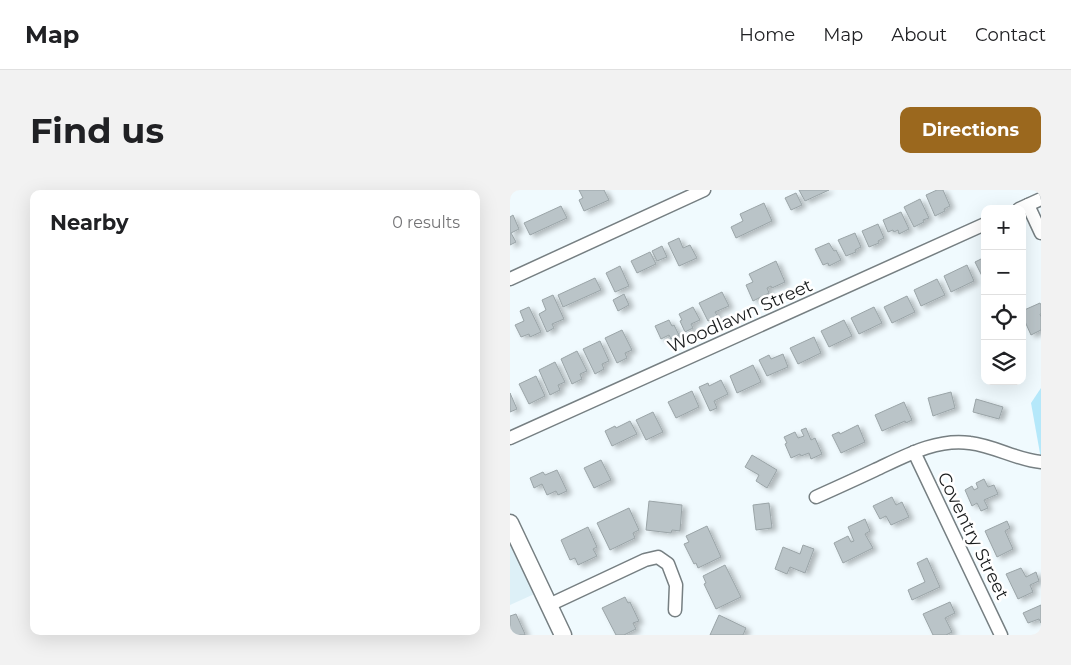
<!DOCTYPE html>
<meta charset="utf-8">
<style>
body{margin:0;font-family:Montserrat,sans-serif;background:#f2f2f2;color:#202124}
.controls{position:absolute;right:15px;top:15px;display:grid;overflow:hidden;border-radius:10px;box-shadow:0 5px 20px #0002}
.controls button{width:45px;height:45px;display:grid;place-items:center;padding:0;border:0;border-bottom:1px solid #e0e0e0;background:#fff;color:#202124;font:25px sans-serif}
.list{margin:0;padding:0;list-style:none}
h2{display:flex;justify-content:space-between;align-items:center;height:65px;margin:0;padding:0 20px;font-size:21px}
h2 small{font-size:16px;font-weight:400;color:#757577}
.icon{flex:none;width:28px;height:28px;fill:none;stroke:currentColor;stroke-width:2;stroke-linecap:round;stroke-linejoin:round}
.map{position:relative;flex:none;width:531px;height:445px;overflow:hidden;border-radius:10px}
header{display:flex;align-items:center;gap:30px;box-sizing:border-box;height:70px;padding:0 25px;background:#fff;border-bottom:1px solid #e0e0e0}
header strong{font-size:24px}
nav{display:flex;gap:28px;margin-inline-start:auto;font-size:18px}
.intro{display:flex;align-items:center;justify-content:space-between;box-sizing:border-box;height:120px;padding:0 30px}
h1{margin:0;font-size:35px}
.button{padding:12px 22px;border-radius:10px;background:#9b681e;color:#fff;font-size:18px;font-weight:700}
main{display:flex;gap:30px;padding:0 30px}
aside{flex:1;background:#fff;border-radius:10px;box-shadow:0 5px 20px #0002}
.map>svg:first-child{display:block}
</style>
<header>
<strong>Map</strong>
<nav><a>Home</a><a>Map</a><a>About</a><a>Contact</a></nav>
</header>
<div class="intro"><h1>Find us</h1><a class="button">Directions</a></div>
<main>
<aside>
<h2>Nearby<small>0 results</small></h2>
<ul class="list">
</ul>
</aside>
<div class="map">
<svg width="531" height="445" viewBox="0 0 531 445">
<defs>
<filter id="shadow"><feDropShadow dx="4.5" dy="2.5" stdDeviation="2.5" flood-color="#0004"/></filter>
</defs>
<rect width="100%" height="100%" fill="#f0fafe"/>
<polygon fill="#ddf0f7" points="0,337 31,401 0,415"/>
<polygon fill="#b5e8fa" points="531,198 531,269 521,213"/>
<g fill="#bac4c8" stroke="#9aa4a7" filter="url(#shadow)">
<polygon points="69,0 94,0 99,10 74,21 69,10 73,8"/>
<polygon points="289,0 319,0 295,11"/>
<polygon points="427,0 433,0 440,16 434,19 435,21 425,26 416,5"/>
<polygon points="286,3 292,15 281,20 275,8"/>
<polygon points="410,9 419,28 413,30 414,32 404,37 394,17"/>
<polygon points="254,13 262,31 226,48 221,37 233,31 230,24"/>
<polygon points="51,16 57,28 20,45 14,33"/>
<polygon points="391,22 399,39 389,44 388,40 384,42 383,40 378,42 373,30"/>
<polygon points="3,25 9,39 1,43 6,52 0,55 0,27"/>
<polygon points="368,34 374,48 368,51 369,53 359,57 352,41"/>
<polygon points="345,43 351,57 345,60 346,62 336,66 328,50"/>
<polygon points="169,48 173,58 180,55 187,68 169,76 158,53"/>
<polygon points="319,53 324,61 326,60 331,70 319,76 318,73 313,75 305,59"/>
<polygon points="152,56 157,67 147,71 142,61"/>
<polygon points="140,62 146,74 127,83 121,71"/>
<polygon points="475,67 475,87 473,88 465,72"/>
<polygon points="266,71 275,92 262,98 261,96 257,98 259,103 243,111 236,95 243,92 239,84"/>
<polygon points="457,75 464,91 441,102 434,86"/>
<polygon points="110,76 119,96 105,102 96,83"/>
<polygon points="85,88 91,100 53,117 48,105"/>
<polygon points="427,89 435,105 411,116 404,100"/>
<polygon points="212,102 219,116 205,122 208,127 198,131 189,113"/>
<polygon points="114,104 119,115 108,121 103,110"/>
<polygon points="43,105 54,129 42,134 44,138 37,142 29,124 36,120 32,110"/>
<polygon points="397,106 405,122 382,133 374,117"/>
<polygon points="530,113 531,115 531,124 530,124 531,127 531,140 521,145 512,125 512,121"/>
<polygon points="19,117 31,142 20,147 19,144 11,147 5,135 14,131 10,121"/>
<polygon points="183,117 190,130 181,134 183,138 175,142 170,131 172,130 169,124"/>
<polygon points="364,117 372,133 349,144 341,128"/>
<polygon points="159,130 162,136 164,135 169,145 161,149 159,145 151,149 145,136"/>
<polygon points="334,130 342,146 319,157 311,141"/>
<polygon points="112,140 122,160 115,163 117,168 107,173 95,148"/>
<polygon points="304,147 311,163 288,174 280,158"/>
<polygon points="90,151 99,171 92,174 94,179 85,184 73,159"/>
<polygon points="67,161 77,181 70,184 72,189 62,194 51,169"/>
<polygon points="273,164 278,177 257,186 249,170 259,165 261,169"/>
<polygon points="45,172 55,192 48,195 50,200 40,205 29,180"/>
<polygon points="243,175 251,192 227,203 220,186"/>
<polygon points="26,186 35,206 19,214 9,194"/>
<polygon points="211,190 218,204 204,211 207,218 200,221 189,197 198,193 199,196"/>
<polygon points="182,201 189,217 166,228 158,212"/>
<polygon points="441,202 445,218 423,226 418,208"/>
<polygon points="0,203 7,219 0,222"/>
<polygon points="466,209 493,217 489,229 463,222"/>
<polygon points="394,212 402,230 396,233 395,231 372,241 365,225"/>
<polygon points="143,222 153,242 136,250 126,230"/>
<polygon points="120,231 127,244 102,256 95,241 105,236 106,238"/>
<polygon points="348,235 355,252 331,263 322,245 329,242 330,244"/>
<polygon points="296,238 301,250 305,248 312,264 301,269 299,263 291,266 290,264 281,268 275,254 277,253 274,247 285,242 288,248 294,246 291,240"/>
<polygon points="242,265 267,280 257,298 246,291 249,285 235,277"/>
<polygon points="91,270 101,290 84,298 74,278"/>
<polygon points="47,280 57,301 48,305 46,301 37,305 32,294 24,298 20,288 33,282 35,285"/>
<polygon points="474,289 478,297 484,295 488,304 474,310 478,318 471,321 467,313 462,316 455,300 462,296 464,300 468,298 466,293"/>
<polygon points="382,307 386,315 392,312 399,327 381,335 376,326 370,329 363,316"/>
<polygon points="139,311 172,315 170,341 162,340 161,343 136,340"/>
<polygon points="259,313 262,338 246,340 243,315"/>
<polygon points="119,318 129,340 123,343 125,348 100,360 87,333"/>
<polygon points="355,329 360,341 355,344 363,358 333,373 324,353 338,346 341,352 344,351 338,337"/>
<polygon points="497,331 500,338 495,341 503,359 487,367 475,341"/>
<polygon points="197,336 211,367 188,378 186,373 184,374 174,354 179,352 176,346"/>
<polygon points="78,337 87,357 83,359 87,366 68,375 65,368 60,370 51,350"/>
<polygon points="293,355 304,359 295,383 280,377 277,384 265,379 273,357 290,364"/>
<polygon points="417,368 430,397 402,410 398,400 415,392 407,373"/>
<polygon points="215,375 231,407 206,419 194,394 196,393 193,386"/>
<polygon points="511,378 516,387 526,382 529,391 520,395 523,402 508,409 496,384"/>
<polygon points="115,407 118,413 120,412 129,431 123,433 126,439 114,445 106,445 92,418"/>
<polygon points="440,412 445,423 435,428 442,442 436,445 423,445 413,424"/>
<polygon points="531,415 531,433 529,429 518,433 513,423"/>
<polygon points="6,424 15,444 15,445 0,445 0,426"/>
<polygon points="209,425 236,438 233,445 200,445"/>
</g>
<g fill="none" stroke-linecap="round" stroke-linejoin="round">
<g stroke="#767f82" stroke-width="15">
<g id="minor">
<polyline points="518,15 531,43"/>
<polyline points="509,19 531,9"/>
<polyline points="0,89 194,0"/>
<polyline points="0,248 475,34"/>
<polyline points="404,262 491,445"/>
<path d="M306,307C326,298 346,289 365,280C395,266 427,248 460,253C485,256 507,270 531,272"/>
<polyline points="39,415 135,370 148,367 158,374 166,395 165,420"/>
</g>
</g>
<g stroke="#767f82" stroke-width="19">
<polyline id="major" points="0,333 53,445"/>
</g>
<use href="#minor" stroke="#fff" stroke-width="12"/>
<use href="#major" stroke="#fff" stroke-width="16"/>
</g>
<g text-anchor="middle" stroke-width="5" stroke-linejoin="round" paint-order="stroke">
<g font-size="18" fill="#191c1d" stroke="#fff">
<text transform="translate(230 126) rotate(-24)" y="6">Woodlawn Street</text>
<text transform="translate(463 346) rotate(64)" y="6">Coventry Street</text>
</g>
</g>
</svg>
<div class="controls">
<button>+</button>
<button>−</button>
<button><svg class="icon" aria-label="locate" viewBox="0 0 24 24"><circle cx="12" cy="12" r="6"/><path d="M12 2v4M12 18v4M2 12h4M18 12h4"/></svg></button>
<button><svg class="icon" aria-label="layers" viewBox="0 0 24 24"><path d="M12 4l9 5-9 5-9-5zM3 14l9 5 9-5"/></svg></button>
</div>
</div>
</main>
